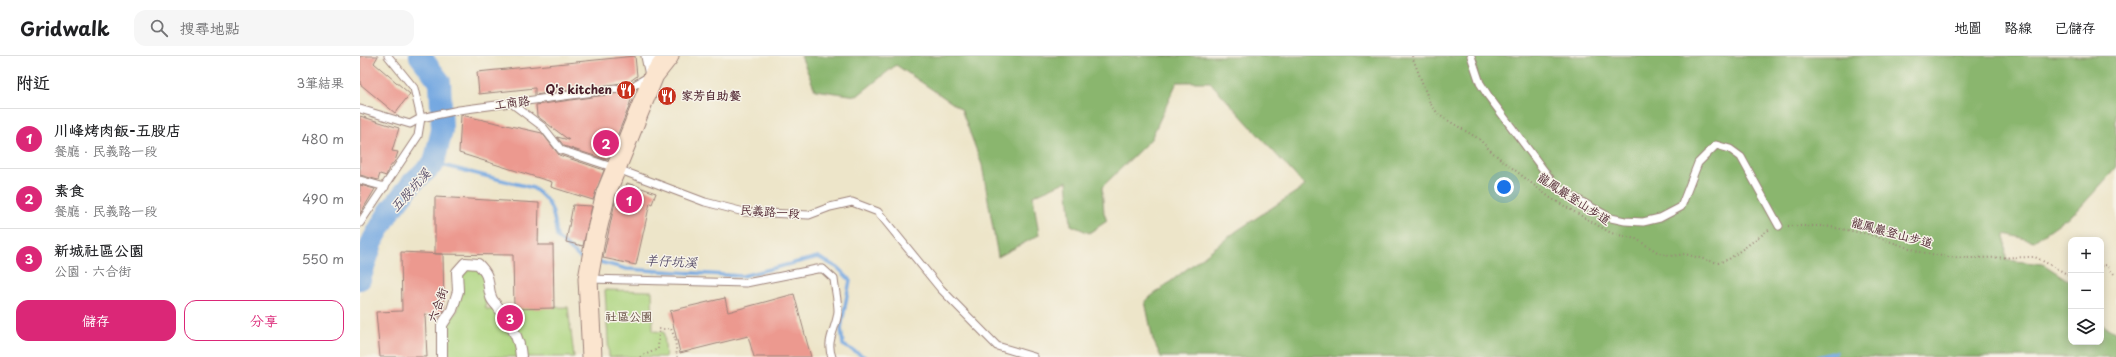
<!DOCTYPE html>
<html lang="zh-TW">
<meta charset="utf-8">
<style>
body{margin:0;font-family:"Playpen Sans","LXGW WenKai TC",sans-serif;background:#f6f6f6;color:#202124}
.controls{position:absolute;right:12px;bottom:12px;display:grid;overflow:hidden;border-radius:8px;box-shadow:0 2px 10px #0003}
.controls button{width:36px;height:36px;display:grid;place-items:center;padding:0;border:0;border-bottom:1px solid #e0e0e0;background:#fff;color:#202124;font:20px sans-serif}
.you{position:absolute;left:1144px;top:131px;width:14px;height:14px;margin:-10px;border:3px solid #fff;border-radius:50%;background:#1a73e8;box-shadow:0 0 0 6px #1a73e833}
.badge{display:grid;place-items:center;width:26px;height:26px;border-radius:50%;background:#db2777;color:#fff;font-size:13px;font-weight:700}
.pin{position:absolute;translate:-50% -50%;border:2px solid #fff;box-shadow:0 1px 4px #0006}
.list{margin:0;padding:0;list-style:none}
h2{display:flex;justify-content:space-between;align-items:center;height:52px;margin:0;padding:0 16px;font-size:17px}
h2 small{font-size:13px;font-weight:400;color:#757577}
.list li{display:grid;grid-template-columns:26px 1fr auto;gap:12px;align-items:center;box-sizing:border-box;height:60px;padding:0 16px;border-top:1px solid #e0e0e0}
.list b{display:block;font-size:15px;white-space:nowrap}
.list p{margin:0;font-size:13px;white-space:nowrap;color:#757577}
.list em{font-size:13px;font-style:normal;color:#757577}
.actions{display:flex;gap:8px;padding:12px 16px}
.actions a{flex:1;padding:9px 0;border:1px solid #db2777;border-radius:12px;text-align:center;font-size:14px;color:#db2777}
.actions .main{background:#db2777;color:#fff}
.icon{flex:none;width:22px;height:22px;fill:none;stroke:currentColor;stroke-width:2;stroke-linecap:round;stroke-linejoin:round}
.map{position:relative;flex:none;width:1756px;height:301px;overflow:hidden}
header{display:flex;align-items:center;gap:24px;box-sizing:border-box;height:56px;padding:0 20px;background:#fff;border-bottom:1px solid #e0e0e0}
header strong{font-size:19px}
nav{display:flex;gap:22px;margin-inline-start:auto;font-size:14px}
.search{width:280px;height:36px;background:#f6f6f6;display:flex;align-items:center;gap:10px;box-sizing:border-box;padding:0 14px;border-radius:12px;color:#757577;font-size:15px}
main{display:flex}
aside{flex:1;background:#fff}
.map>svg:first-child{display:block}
</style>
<header>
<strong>Gridwalk</strong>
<div class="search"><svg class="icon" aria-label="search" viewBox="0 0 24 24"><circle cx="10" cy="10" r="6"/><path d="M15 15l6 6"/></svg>搜尋地點</div>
<nav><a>地圖</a><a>路線</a><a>已儲存</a></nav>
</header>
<main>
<aside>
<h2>附近<small>3筆結果</small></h2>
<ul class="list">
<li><span class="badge">1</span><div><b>川峰烤肉飯-五股店</b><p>餐廳 · 民義路一段</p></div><em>480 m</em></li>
<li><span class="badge">2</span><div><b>素食</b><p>餐廳 · 民義路一段</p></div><em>490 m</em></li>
<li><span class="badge">3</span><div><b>新城社區公園</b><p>公園 · 六合街</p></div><em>550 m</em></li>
</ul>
<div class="actions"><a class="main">儲存</a><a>分享</a></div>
</aside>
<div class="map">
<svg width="1756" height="301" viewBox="0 0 1756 301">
<rect width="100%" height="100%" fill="#f7f3e8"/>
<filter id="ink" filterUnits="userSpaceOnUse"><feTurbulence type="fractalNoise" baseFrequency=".025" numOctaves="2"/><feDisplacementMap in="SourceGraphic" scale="8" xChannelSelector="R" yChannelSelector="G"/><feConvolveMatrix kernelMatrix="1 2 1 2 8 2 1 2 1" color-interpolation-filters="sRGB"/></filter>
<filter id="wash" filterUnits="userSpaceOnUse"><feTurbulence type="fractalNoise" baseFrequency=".012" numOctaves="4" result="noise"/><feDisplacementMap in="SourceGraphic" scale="16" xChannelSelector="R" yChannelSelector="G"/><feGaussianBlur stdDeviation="0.9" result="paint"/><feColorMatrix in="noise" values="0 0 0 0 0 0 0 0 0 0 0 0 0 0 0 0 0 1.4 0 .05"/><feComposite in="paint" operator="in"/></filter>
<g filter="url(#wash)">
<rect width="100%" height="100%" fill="#ede5c9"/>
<g fill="#add580" stroke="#7c7a56">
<polygon points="106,211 116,211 124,219 126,253 208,251 214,301 84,301 85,271 98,254 99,220"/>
<polygon points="245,234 292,235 293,275 304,276 306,301 249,301"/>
</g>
<polygon fill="#8ab66e" stroke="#6a6a4c" points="441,0 1756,0 1756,112 1718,154 1674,185 1645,178 1646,204 1683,208 1711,226 1711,286 1741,286 1741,268 1756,277 1756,301 801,301 793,284 785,245 878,174 945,130 850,26 817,26 791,83 742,131 744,157 747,165 729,177 711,169 707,125 673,140 679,179 638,201 622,109 601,53 536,9 497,40 455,34"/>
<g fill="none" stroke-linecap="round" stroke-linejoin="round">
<g stroke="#75a8e1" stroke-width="3.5">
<path d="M74,107L173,132C193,146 194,157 197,181L219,201L226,202"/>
<polyline points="236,205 267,213 382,220 458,201 478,212 490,224 481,272 483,289 505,301"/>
<polyline points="1458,301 1476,296"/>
</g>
<polyline stroke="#75a8e1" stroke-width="22" points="0,223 13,184 29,156 52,127 74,107 82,74 80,26 60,0"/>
</g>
<g id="blocks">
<g fill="#ec998f">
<polygon points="0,0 18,0 14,7 50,38 35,57 0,28"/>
<polygon points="275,0 277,20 269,26 175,39 175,32 119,38 117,16"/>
<polygon points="273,35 269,51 247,104 204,90 197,81 209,84 177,60 176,49"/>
<polygon points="101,59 182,77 199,99 244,114 233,144 191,131 192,126 99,97"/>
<polygon points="0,60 39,72 32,95 38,96 35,105 29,112 26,120 20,118 18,124 0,119"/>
<polygon points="267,127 296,137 292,148 290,147 276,209 243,202 255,146 261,148"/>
<polygon points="0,129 15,133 0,158"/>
<polygon points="75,141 179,147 178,189 193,189 194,252 154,253 153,199 75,198"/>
<polygon points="213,149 232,150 223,190 206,186"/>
<polygon points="41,196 83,198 84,254 80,260 65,258 67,301 20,301 16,256 42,255"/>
<polygon points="434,238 451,301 394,301 388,280 320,297 310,255 365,242 368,256"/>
</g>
</g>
</g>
<g filter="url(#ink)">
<use href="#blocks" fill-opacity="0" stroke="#9c827a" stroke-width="1"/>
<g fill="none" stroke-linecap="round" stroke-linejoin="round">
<g stroke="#9c827a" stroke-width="9">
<g id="service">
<polyline points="1111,0 1120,27 1129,41 1197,132 1251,162 1265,165 1283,166 1300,162 1321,151 1338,107 1356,89 1370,93 1381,101 1419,170"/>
<polyline points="151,47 183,71 201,94 255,112 345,146 384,156 449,159 470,151 492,146 518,156 580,232 637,290 674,301"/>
<polyline points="0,53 50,68 61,62 99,54 271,31 288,21"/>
<polyline points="0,124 25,131"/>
<polyline points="0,167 58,80 61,62 54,32 28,0"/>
<path d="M229,223L386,227L457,213H463L474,223C475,234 478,245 478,255C477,272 465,284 472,301"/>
</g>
</g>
<g stroke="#9c827a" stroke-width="12">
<path id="pedestrian" d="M82,301V269L92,254L98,235L97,216L105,207L118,208C132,222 126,225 131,241C132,245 136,248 138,251C149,266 160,281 161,301"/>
</g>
<g stroke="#9c827a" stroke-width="19">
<polyline id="tertiary" points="290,0 294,19"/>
</g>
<g stroke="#9c827a" stroke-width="21">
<polyline id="secondary" points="232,301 228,223 236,178 246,137 294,19 309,0"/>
</g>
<g stroke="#9c827a" stroke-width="2" stroke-dasharray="1 3" stroke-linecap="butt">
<polyline points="1052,0 1070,47 1079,59 1119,83 1132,96 1189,141 1251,177 1276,183 1299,197 1313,200 1325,198 1358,207 1369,203 1410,173"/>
<polyline points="1428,170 1465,170 1508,178 1561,196 1587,201 1611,202 1675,201 1711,220"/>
<polyline points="1741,210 1746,209 1756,220"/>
<polyline points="280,301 298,293 299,273 311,273 315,282 317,301"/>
</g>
<use href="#service" stroke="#fff" stroke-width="7"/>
<use href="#pedestrian" stroke="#fff" stroke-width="10"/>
<use href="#tertiary" stroke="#fff" stroke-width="17"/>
<use href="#secondary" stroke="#fbe5cf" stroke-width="19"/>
</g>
</g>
<defs>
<g id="restaurant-disc" transform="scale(1)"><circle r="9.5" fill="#c8321e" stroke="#f7f3e8"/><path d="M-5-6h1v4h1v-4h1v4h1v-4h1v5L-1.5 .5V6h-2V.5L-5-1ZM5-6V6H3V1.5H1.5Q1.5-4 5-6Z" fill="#fff"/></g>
</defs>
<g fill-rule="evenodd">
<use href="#restaurant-disc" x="266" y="34"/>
<use href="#restaurant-disc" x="307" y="40"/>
</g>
<g text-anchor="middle" stroke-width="3" stroke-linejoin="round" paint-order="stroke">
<g font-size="12" font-weight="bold" fill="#4a1f2b" stroke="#f7f3e8" text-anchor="end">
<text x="252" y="38">Q's kitchen</text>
<text x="321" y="44" text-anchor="start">家芳自助餐</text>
</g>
<g font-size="12" fill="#4a1f2b" stroke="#f7f3e8">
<text transform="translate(152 47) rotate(-8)" y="4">工商路</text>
<text transform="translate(1214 143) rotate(33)" y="4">龍鳳巖登山步道</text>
<text transform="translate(410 156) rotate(4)" y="4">民義路一段</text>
<text transform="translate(1532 177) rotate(15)" y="4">龍鳳巖登山步道</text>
<text transform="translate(78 249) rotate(-70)" y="4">六合街</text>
</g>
<g font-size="12" fill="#634c40" stroke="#f7f3e8">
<text x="269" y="265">社區公園</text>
</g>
<g font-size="13" font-style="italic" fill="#594f6b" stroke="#f7f3e8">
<text transform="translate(50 134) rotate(-48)" y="5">五股坑溪</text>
<text transform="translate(311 205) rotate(3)" y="5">羊仔坑溪</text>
</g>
</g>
</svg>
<div class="controls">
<button>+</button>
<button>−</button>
<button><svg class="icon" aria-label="layers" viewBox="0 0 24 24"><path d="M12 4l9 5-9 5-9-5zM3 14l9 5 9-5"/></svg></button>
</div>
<div class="you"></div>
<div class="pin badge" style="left:269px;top:144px">1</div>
<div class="pin badge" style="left:246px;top:87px">2</div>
<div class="pin badge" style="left:150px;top:262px">3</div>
</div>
</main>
